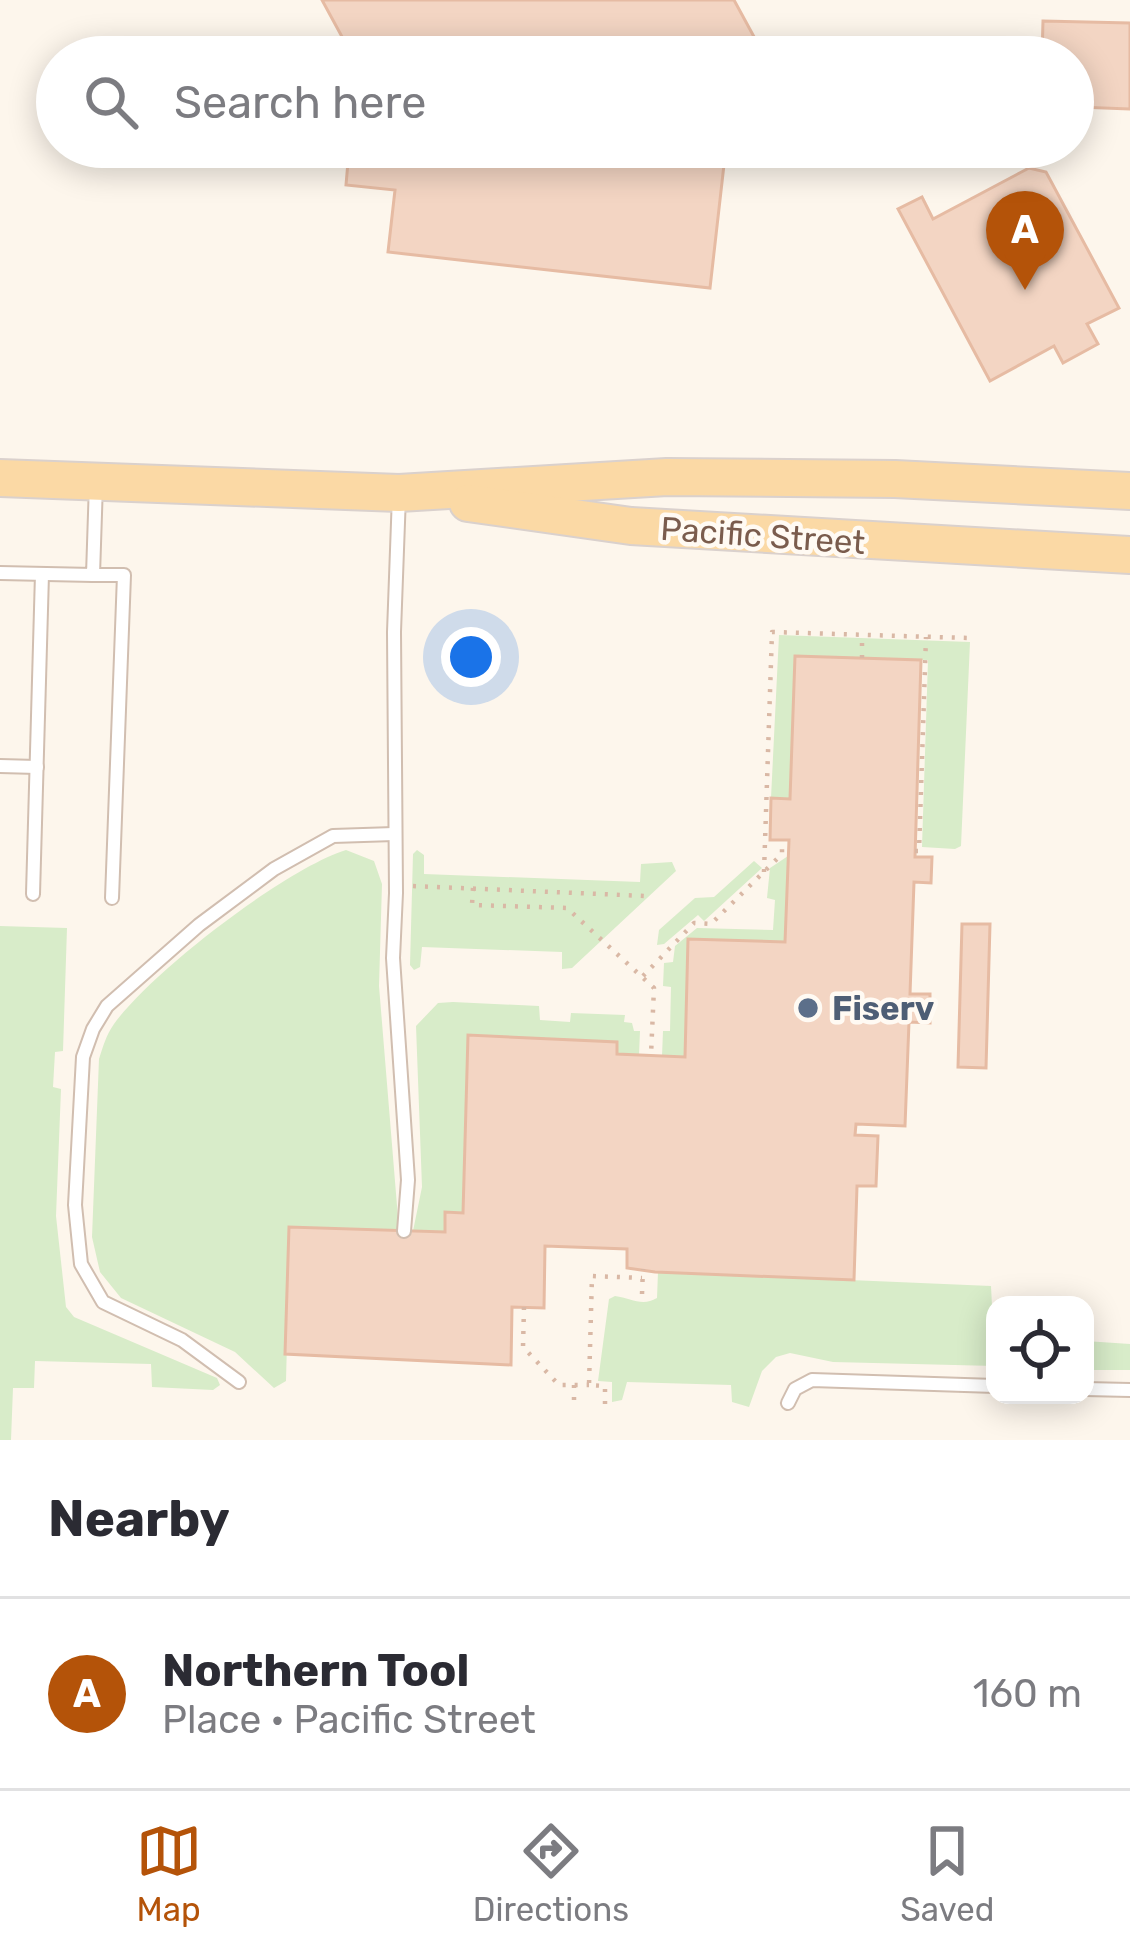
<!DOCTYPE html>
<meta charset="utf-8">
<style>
body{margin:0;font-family:Rubik,sans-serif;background:#f7f7f7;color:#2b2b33}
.controls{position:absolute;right:36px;bottom:36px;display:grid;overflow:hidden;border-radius:24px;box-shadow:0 6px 30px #0003}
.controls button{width:108px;height:108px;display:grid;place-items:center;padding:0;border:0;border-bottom:3px solid #e1e1e2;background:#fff;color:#2b2b33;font:60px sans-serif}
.you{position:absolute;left:471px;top:657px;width:42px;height:42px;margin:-30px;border:9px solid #fff;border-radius:50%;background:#1a73e8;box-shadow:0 0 0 18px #1a73e833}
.badge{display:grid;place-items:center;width:78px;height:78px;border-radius:50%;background:#b45309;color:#fff;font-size:39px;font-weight:700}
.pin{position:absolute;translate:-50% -99px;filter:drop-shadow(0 3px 6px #0008)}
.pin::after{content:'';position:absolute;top:63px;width:42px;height:36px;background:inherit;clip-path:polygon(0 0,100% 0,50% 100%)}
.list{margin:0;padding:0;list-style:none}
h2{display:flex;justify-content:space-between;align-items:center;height:156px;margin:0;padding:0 48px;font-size:51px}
h2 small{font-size:39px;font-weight:400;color:#7c7c81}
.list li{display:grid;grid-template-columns:78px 1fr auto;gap:36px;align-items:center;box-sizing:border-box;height:192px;padding:0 48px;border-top:3px solid #e1e1e2}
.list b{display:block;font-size:45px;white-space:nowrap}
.list p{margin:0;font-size:39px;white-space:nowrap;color:#7c7c81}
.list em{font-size:39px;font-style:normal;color:#7c7c81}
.icon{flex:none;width:66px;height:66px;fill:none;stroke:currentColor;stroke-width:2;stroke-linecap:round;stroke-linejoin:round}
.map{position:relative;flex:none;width:1130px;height:1440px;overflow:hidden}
.search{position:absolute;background:#fff;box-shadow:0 6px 30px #0003;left:36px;right:36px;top:36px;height:132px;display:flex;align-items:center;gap:30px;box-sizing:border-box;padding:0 42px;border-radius:66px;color:#7c7c81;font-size:45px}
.sheet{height:348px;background:#fff}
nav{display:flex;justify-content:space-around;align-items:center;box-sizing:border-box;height:168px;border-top:3px solid #e1e1e2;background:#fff;font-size:33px;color:#7c7c81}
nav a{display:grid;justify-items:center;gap:6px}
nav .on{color:#b45309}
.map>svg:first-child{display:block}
</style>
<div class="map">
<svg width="1130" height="1440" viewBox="0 0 1130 1440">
<rect width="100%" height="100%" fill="#fdf6ec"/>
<g fill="#d8ecc9">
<polygon points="779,635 970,642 961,846 955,849 922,847 928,660 795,656 790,799 771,798"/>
<path d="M346,850L374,861L382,884L379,986L399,1230L290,1227L286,1381L274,1388L235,1352L121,1298L100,1272L92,1237L99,1059C103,1047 106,1035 114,1024C151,972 285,869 346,850Z"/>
<polygon points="417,850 424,855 424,874 640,882 641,864 672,862 676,871 572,968 562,969 562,952 422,947 420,967 414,970 410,965 413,854"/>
<polygon points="788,856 785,942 689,939 685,1057 662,1056 663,1031 670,1031 671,987 663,986 664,963 673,962 675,946 697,928 773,930 775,900 767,898 770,868"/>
<polygon points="754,861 762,868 704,921 698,915 664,944 657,945 659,930 695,898 714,897"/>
<polygon points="0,926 67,928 63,1051 55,1052 53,1087 61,1089 56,1216 66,1307 74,1317 217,1378 220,1385 213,1390 152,1387 151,1364 35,1361 34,1388 13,1388 11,1440 0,1440"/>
<polygon points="453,1002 539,1006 540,1020 570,1022 571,1013 625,1015 624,1022 632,1023 634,1031 640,1031 639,1055 617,1054 616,1042 468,1036 463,1213 445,1213 445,1232 413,1231 422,1187 416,1026 438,1003"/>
<path d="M658,1272L991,1286L995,1366L833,1362L790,1353L776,1357L762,1371L749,1407L732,1402L731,1385L627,1382L622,1400L612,1402V1382L598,1381L609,1299L615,1296C631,1298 642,1307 657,1298Z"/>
<polygon points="1085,1341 1130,1344 1130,1370 1085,1370"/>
</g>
<g fill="#f3d5c3" stroke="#e6bba3" stroke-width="3">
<polygon points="322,0 734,0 765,57 353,57"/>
<polygon points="1043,21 1130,23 1130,109 1078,107 1078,125 1073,124 1073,57 1042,57"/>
<polygon points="385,147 726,147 710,288 388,252 395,190 346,185 348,162 383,166"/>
<polygon points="1029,168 1046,172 1119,308 1087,324 1098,344 1063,363 1054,346 990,381 898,209 922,197 933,219"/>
<polygon points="795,656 921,660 915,857 932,857 931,883 914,882 910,994 930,994 930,1023 909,1022 905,1126 856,1124 855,1135 878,1136 876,1186 857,1186 854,1280 655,1272 627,1268 627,1249 545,1246 544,1308 512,1307 511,1365 285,1354 289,1227 445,1232 445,1212 463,1213 468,1035 617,1042 617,1054 685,1057 688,939 785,942 789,840 770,840 771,798 790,799"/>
<polygon points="962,924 990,924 986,1068 958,1067"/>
</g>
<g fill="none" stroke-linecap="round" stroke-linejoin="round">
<g stroke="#d1beb0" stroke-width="16">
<g id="lane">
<polyline points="399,495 394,632 396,893 393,958 408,1180 404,1231"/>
<polyline points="0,573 93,575 96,483"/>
<polyline points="93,575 124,575 112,898"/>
<polyline points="0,766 37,767"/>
<polyline points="33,894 42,574"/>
<polyline points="239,1382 182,1340 103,1302 81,1264 75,1205 83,1057 93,1029 107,1006 199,925 274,869 333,836 394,834"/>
<polyline points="1085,1389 1130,1390"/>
<polyline points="788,1403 795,1389 812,1380 995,1386"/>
</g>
</g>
<g stroke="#dad1cd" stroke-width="40">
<g id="primary">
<polyline points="0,478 399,493 667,477 895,479 1130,491"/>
<polyline points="468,503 631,526 1130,555"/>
</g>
</g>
<g stroke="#d9b8a5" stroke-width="4.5" stroke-dasharray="3 9" stroke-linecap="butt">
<polyline points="862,658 862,635"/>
<polyline points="915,851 919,851 926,637"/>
<polyline points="764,872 772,632 968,638"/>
<polyline points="413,886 646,896"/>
<polyline points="473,888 472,905 567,908 654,988 651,1055"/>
<polyline points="643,976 694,923 711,924 782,854 782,840"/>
<polyline points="642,1294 643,1269"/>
<polyline points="524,1307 523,1347 559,1385 589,1385"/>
<polyline points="574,1385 574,1403"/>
<polyline points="605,1404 605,1386 589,1385 592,1276 642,1278"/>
</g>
<use href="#lane" stroke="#fff" stroke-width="12"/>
<use href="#primary" stroke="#fbd9a5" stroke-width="36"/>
</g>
<circle fill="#5c6f8a" stroke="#fffaf3" stroke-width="4.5" cx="808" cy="1008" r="12"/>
<g text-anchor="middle" stroke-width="9" stroke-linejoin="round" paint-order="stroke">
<g font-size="33" fill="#7a5c4d" stroke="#fffaf3">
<text transform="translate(763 535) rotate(4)" y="12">Pacific Street</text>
</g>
<g font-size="33" font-weight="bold" fill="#4e5e75" stroke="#fffaf3" text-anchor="start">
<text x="832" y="1020">Fiserv</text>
</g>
</g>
</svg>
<div class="controls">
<button><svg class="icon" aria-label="locate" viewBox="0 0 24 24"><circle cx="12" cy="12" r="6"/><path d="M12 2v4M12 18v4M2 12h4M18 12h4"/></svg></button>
</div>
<div class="you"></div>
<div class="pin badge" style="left:1025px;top:290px">A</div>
<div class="search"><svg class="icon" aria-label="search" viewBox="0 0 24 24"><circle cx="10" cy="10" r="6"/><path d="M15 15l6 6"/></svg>Search here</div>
</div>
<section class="sheet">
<h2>Nearby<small></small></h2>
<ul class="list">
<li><span class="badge">A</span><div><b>Northern Tool</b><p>Place · Pacific Street</p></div><em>160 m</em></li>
</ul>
</section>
<nav>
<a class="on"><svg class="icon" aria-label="map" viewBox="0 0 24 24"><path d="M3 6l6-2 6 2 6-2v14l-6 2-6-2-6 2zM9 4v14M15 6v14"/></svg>Map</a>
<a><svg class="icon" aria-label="directions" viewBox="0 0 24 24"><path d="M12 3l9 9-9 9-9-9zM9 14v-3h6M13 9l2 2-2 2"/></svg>Directions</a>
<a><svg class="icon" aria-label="saved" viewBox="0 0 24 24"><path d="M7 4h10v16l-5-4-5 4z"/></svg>Saved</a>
</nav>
